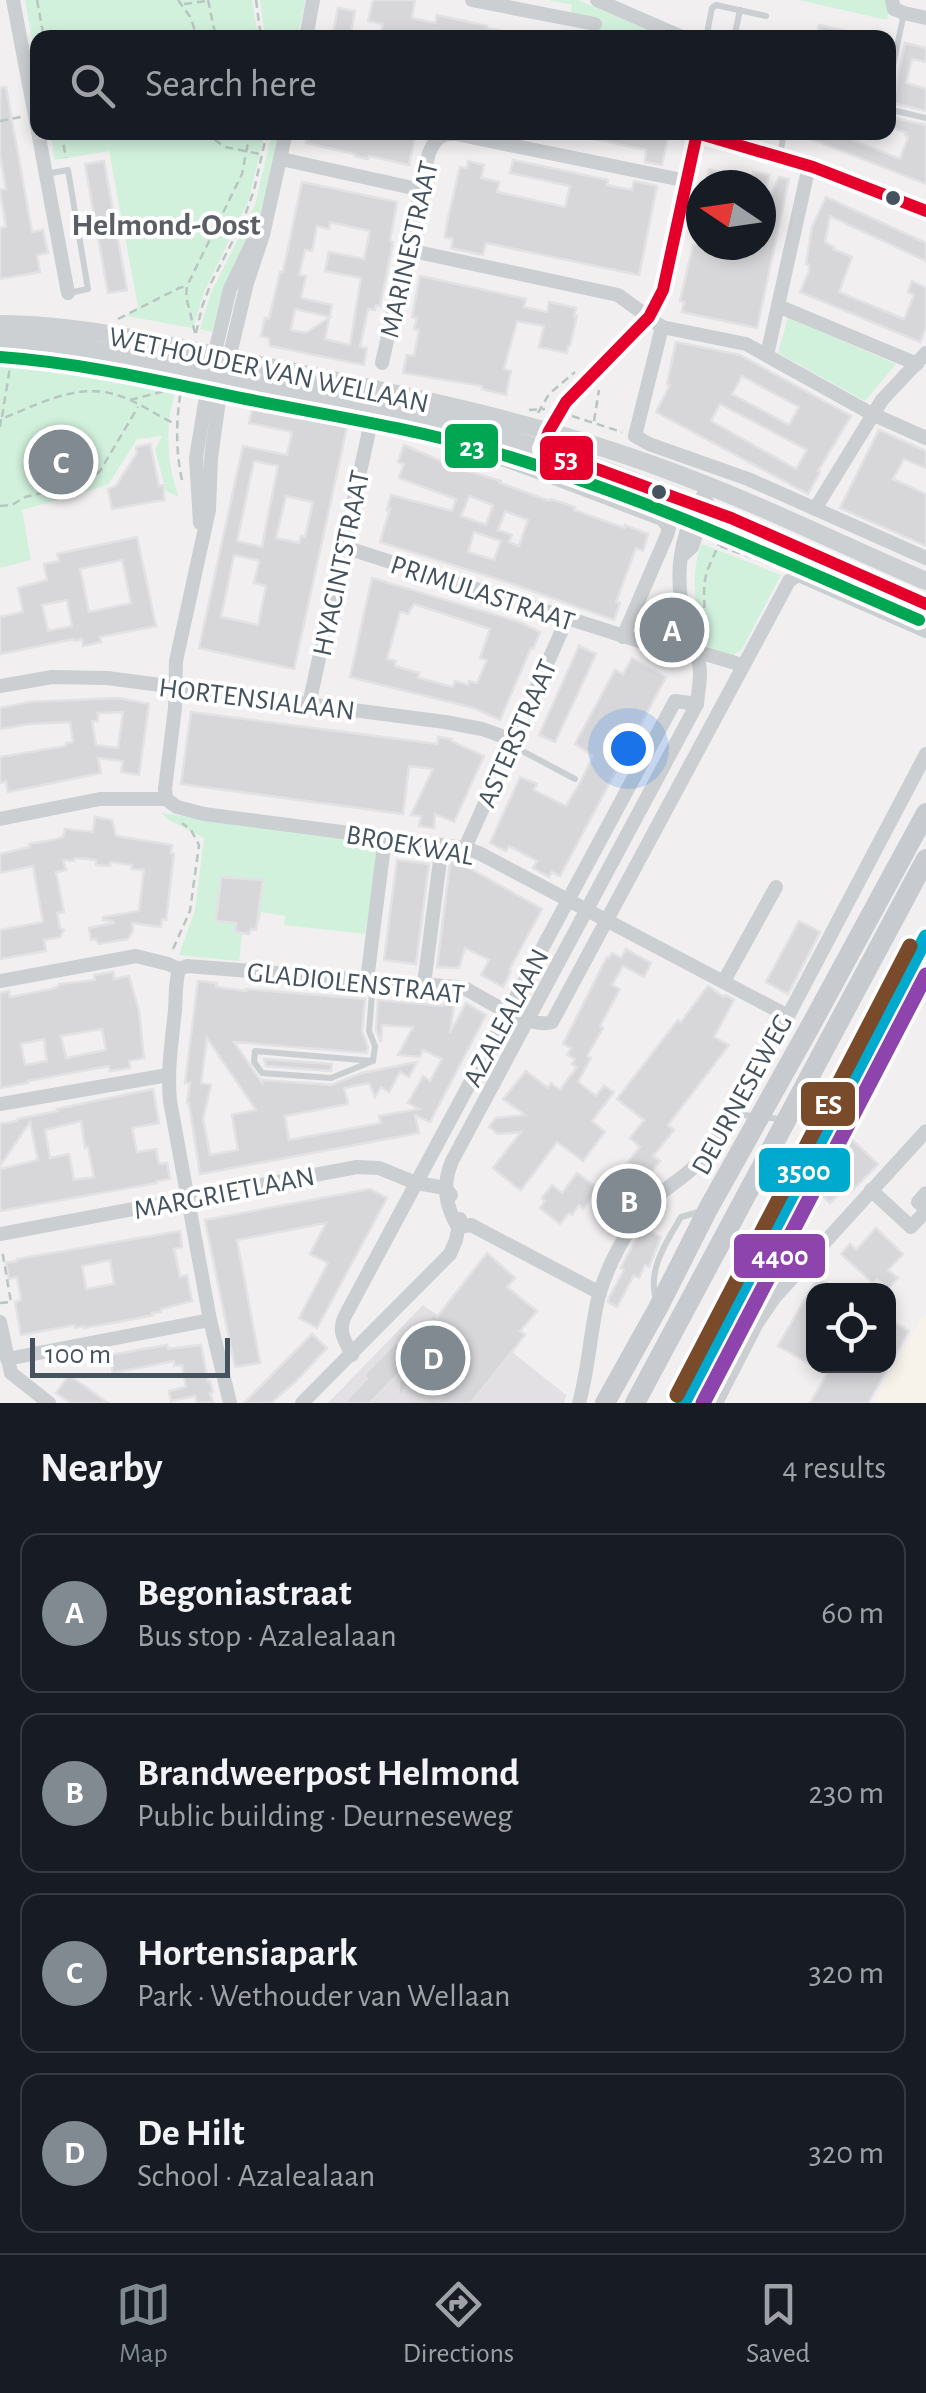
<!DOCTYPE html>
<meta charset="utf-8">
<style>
body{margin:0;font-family:"Alegreya Sans",sans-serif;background:#242831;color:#f1f3f6}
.controls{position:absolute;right:30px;bottom:30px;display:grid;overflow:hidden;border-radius:20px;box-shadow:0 5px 15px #0003}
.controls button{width:90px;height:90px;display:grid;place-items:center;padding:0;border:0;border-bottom:2px solid #363941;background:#171b24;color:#f1f3f6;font:50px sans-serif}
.compass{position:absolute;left:686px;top:170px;width:90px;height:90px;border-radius:50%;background:#171b24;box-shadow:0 5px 15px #0003;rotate:283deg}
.scale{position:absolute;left:30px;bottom:25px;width:200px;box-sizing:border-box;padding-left:10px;border:5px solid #45535e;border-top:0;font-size:28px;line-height:35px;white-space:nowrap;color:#45535e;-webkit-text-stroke:8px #fff;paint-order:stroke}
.you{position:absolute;left:628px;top:748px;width:35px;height:35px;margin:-25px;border:8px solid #fff;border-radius:50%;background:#1a73e8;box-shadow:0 0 0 15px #1a73e833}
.badge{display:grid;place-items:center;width:65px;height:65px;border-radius:50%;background:#818a91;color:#fff;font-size:32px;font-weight:700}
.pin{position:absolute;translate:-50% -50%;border:5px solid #fff;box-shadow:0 2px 10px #0006}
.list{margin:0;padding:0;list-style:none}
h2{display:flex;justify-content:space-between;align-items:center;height:130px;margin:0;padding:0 40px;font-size:42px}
h2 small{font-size:32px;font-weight:400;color:#9ea1a6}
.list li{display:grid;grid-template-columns:65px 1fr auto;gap:30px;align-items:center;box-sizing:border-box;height:160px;margin:0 20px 20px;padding:0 20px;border:2px solid #363941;border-radius:20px}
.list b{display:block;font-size:38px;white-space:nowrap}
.list p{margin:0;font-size:32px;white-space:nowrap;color:#9ea1a6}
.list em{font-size:32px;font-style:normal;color:#9ea1a6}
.icon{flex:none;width:55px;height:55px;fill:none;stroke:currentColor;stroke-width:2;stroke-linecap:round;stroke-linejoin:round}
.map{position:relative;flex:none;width:926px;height:1403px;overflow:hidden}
.search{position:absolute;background:#171b24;box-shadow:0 5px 15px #0003;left:30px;right:30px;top:30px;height:110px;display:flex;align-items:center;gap:25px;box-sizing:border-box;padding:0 35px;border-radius:20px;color:#9ea1a6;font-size:38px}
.sheet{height:850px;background:#171b24}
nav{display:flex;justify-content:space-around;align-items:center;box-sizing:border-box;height:140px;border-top:2px solid #363941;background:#171b24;font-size:28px;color:#9ea1a6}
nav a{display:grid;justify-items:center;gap:5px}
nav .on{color:#818a91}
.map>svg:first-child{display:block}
</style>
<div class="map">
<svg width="926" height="1403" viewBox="0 0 926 1403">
<rect width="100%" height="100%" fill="#f1eff0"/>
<polygon fill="#f8f3ea" points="926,1314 926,1403 873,1403 920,1321"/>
<polygon fill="#e2e0e2" points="423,1305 502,1364 512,1352 566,1395 564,1403 328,1403"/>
<g fill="#d2f1dd">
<polygon points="25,0 252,0 258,37 38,38 37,67"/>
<polygon points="260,0 305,0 298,37 265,37"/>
<polygon points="549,0 578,0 651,31 649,37 614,37 597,34 599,22 570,16 572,5"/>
<polygon points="799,0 891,0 887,20"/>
<polygon points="50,133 265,133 248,202 205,290 193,328 126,316 138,307 109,151 55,160"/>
<polygon points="272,133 279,133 259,218 225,284 212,332 200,329 211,293 255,205"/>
<polygon points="788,317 896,364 865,401 778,353"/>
<path d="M0,363L70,371L175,389C175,396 172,405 170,413C166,441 169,471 179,497L166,491L155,450L162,436L137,439L108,485L22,510L31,560L0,568Z"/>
<path d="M702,544L781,575L742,649L732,656L710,650C696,623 688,572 702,544Z"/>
<polygon points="161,813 382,844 365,934 284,925 285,916 261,912 259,922 251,921 243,926 239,961 179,955 195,910 204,838 169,820"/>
</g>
<g fill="#d7d7da" stroke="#e2e1e3" stroke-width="2.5" fill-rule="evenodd">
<polygon points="373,0 415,0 412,18 435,23 437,15 487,26 487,28 511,33 510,38 380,38 383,24 368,21"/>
<polygon points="338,8 355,11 350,38 332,38"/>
<polygon points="819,25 855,33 854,38 817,38"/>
<polygon points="905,43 926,48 926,62 912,59 906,83 926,89 926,111 893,103"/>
<polygon points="6,87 32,232 43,230 48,253 37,255 40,272 0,279 0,228 6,227 0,190 6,189 0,155 0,88"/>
<polygon points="890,117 926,125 926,184 796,133 834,132 900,159 908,137 905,135 906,133 888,126"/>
<polygon points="308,132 416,132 409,165 369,156 368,159 355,156 355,154 306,143"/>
<polygon points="587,132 635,132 649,135 649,132 669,132 662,165 645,162 646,150 586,137"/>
<polygon points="513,160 608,180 607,185 632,190 634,181 657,186 639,275 486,243 483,255 451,248 453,239 445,237 448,218 460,167 467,168 468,161 484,165 481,178 499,182 497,192 565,207 570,186 510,173"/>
<polygon points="104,161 127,290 108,293 85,164"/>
<polygon points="709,169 751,181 753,172 769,175 767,185 706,185"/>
<polygon points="779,177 789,179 757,328 682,312 684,302 680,301 693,245 761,245 761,190 772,193"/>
<path d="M302,182L397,202L390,241L393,242L380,306L376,305L375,310L368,309L360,347L367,348L364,365L270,346L269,338L261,336L265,318L269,319L280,272H283ZM330,222L370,231L364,259L329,252L325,271L361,278L350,345L325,339L332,305L301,298L306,276L299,275L305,250L312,251L317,226L329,229ZM295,309L330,317L306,333L291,330Z"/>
<polygon points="826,197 926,243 926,261 830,216 825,242 834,247 833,249 852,257 839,292 904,319 914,295 908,292 912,281 926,288 926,327 920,342 800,292 809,271 809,265 806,264 812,227"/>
<polygon points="420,276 526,299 524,307 547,312 549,302 576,308 574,316 577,316 570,346 568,346 567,353 539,347 544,326 517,321 504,369 511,371 506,395 482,389 482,386 403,373 407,355 414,356 419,330 414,329 417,318 412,317"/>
<path d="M676,342L740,355L851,416L818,471L820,472L808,494L656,412L670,385L667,384ZM742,376L799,407L789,425L732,394ZM720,404L807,450L796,469L711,421Z"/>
<path d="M253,407L347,427L294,669L199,648L243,446L287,455L292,432L249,423ZM254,461L278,466L262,547L237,541ZM286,496L313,502L305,537L301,536L299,543L276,538ZM234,555L257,560L259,562L254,583L266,586L258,625L221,617Z"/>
<polygon points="879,430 926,451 926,468 904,459 893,479 926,494 926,546 840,508"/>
<polygon points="150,444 159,486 164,485 164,500 112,509 108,489 116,486 137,453 136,447"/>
<path d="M404,445L454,467L501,481L500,483L530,494L550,501L551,499L575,507L574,510L624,528L625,525L648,534L643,551L636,548L616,602L620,603L614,620L510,583L380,542L390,509L387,510L391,495L452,511L456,499L399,478L404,464L398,462ZM469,496L493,505L486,525L461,516ZM505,511L528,520L519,546L509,542L512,535L498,530ZM474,532L501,541L494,560L468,552Z"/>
<path d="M137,537L156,626L100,637L101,642L83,646L82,639L75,641L74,639L0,654V617L23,612L18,588L47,580L44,564L59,561L57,554ZM122,560L131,603L89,612L80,569ZM67,600L72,626L48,631L42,605Z"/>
<path d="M372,578L519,622L540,632L533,649L531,648L500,720L474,708L350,677ZM414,604L490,629L480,658L487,660L477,683L469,681L468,685L455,681L453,687L423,679L418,678L419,673L395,666L396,661L387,659L400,612L408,614Z"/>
<polygon points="579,646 596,654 555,742 539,735"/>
<polygon points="632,658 666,677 560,876 552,872 549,877 533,868 537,861 509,846 506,851 490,843 520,777 537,784 534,790 566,806 581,781 593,756 575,744 615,670 623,674"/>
<path d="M119,698L149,704L139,775L121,772L123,761L98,758L101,773L8,792L6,781L0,783V757L66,746V743L73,742L70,722L30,724L0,729V708L29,702ZM123,712L118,748L96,745L92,721H98V713Z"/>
<polygon points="191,712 437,744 438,737 452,739 451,741 484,756 454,822 435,814 434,828 419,826 421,816 411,815 433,769 409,766 403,814 181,784"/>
<polygon points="95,817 112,820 116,836 172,845 171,853 174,854 166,920 162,919 161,927 132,923 133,930 128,939 99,944 95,939 91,940 89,928 114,923 113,921 103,920 103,917 139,911 144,870 132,869 132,865 110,862 110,866 96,865 96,860 75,858 74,861 63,860 66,870 56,872 64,912 57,913 60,928 64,930 60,937 44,940 46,951 0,959 0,930 43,922 33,866 0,873 0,854 30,847 29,844 58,839 63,837 65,829 93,832"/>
<polygon points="453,859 542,909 509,970 511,971 503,987 481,975 489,960 465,948 459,968 437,967 450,864"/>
<polygon points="397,860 429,864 416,964 384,960"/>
<polygon points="221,877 263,880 256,930 251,929 249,934 235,932 236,923 216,921"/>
<polygon points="799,921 820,932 788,994 766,982"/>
<polygon points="626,949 651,963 644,977 623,966 612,985 620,989 600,1026 603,1028 587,1056 591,1058 578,1082 596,1096 604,1086 614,1092 592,1121 605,1132 583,1161 557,1142 521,1190 516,1187 493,1168 521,1132 498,1134 489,1127 496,1118 525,1115 503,1099 526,1071 548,1088 551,1083 560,1090 577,1067 572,1064 575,1059 567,1055 571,1048 563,1044 607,957 609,958 612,953 621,958"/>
<path d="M113,972L114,979L129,976L139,1011L144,1058L129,1061L130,1068L110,1071L109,1066L28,1081V1083L0,1088V993L9,991L10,997L51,989L59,986V984L95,980L94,975ZM102,1029L106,1050L66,1058L61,1036ZM44,1039L47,1061L25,1065L21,1044Z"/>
<path d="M198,981L217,983L216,987L246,991V989L365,999L362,1031L368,1047L367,1053L234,1042L262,1083V1080L331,1085L362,1073L417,1062L409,1077L400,1072L389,1092L381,1087L375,1097L369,1083L344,1088L348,1104L285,1116L289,1140L381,1123L379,1116L419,1109L408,1103L423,1076L430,1081L442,1059L423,1050L420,1057L398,1055L413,1027L382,1025L381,1042L376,1030L378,1000L443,1006L448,997L455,998L450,1033L466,1003L486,1015L430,1122L415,1115L419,1133L200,1174L189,1103H187L190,1083H185ZM207,1038L256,1110L232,1115L238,1150L210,1155L203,1119L211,1085L201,1083Z"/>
<polygon points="708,986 724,997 726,995 734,1000 714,1037 729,1045 668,1125 674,1130 653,1156 660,1161 639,1188 646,1192 626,1216 596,1192 583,1209 579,1205 572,1215 569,1213 560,1224 540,1208 545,1201 542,1198 552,1185 562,1193 577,1173 596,1187 608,1171 616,1177 640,1147 630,1138 644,1120 617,1099 678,1020 681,1022"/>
<polygon points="264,1059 332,1064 331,1071 266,1066"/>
<path d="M153,1089L159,1123L132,1128L137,1152L156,1149L159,1164L167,1163L170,1179L157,1181V1183L0,1211V1169L38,1160L30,1122L0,1166V1124L17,1121V1119L58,1111L57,1109ZM81,1121L85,1148L88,1147L94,1177L74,1180L69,1154L50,1158L45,1130Z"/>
<polygon points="851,1139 878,1164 851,1192 846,1187 830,1203 820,1194 853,1157 844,1150"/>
<polygon points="370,1189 387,1198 317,1328 299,1318 328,1263 310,1254 326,1223 237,1240 260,1363 235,1367 205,1220"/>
<polygon points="644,1228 661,1237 649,1267 645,1265 639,1278 634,1275 617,1307 608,1302 609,1298 624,1270 621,1268 627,1255"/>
<polygon points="876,1228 903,1254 888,1270 898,1278 888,1289 877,1279 873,1283 841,1254 850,1244 856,1250"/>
<path d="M180,1231L182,1247L174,1249L180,1277L187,1275L192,1301L161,1309V1312L152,1313L153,1315L134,1319L84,1328V1326L75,1328V1325L21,1335L15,1302L21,1300L17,1277L9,1279L6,1263L17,1261V1259ZM110,1260L114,1284L86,1289L82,1266Z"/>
<polygon points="487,1253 515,1278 507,1287 537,1311 520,1331 525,1335 471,1403 437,1403 460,1374 442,1360 427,1364 416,1372 398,1400 400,1372 370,1403 344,1403 367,1378 364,1375 396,1342 399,1345 423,1321 426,1323 434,1314 437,1317"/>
<polygon points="817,1278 839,1290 814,1290 814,1366 888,1366 888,1319 909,1331 868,1403 810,1403 827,1374 778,1346"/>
<polygon points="312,1334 327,1348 296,1381 271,1403 244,1403"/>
<polygon points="167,1345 168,1349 201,1345 208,1382 210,1381 213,1392 210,1393 213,1402 197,1403 195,1396 171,1401 169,1391 186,1387 182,1365 174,1366 174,1361 113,1373 110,1355"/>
<polygon points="69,1375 108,1403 71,1403 56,1393"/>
</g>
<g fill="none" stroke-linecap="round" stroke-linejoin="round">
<g stroke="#b8c5c0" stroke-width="2.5" stroke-dasharray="8 5" stroke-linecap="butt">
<polyline points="37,0 44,38"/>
<polyline points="178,0 191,18 197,38"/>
<polyline points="208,0 216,38"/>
<polyline points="256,0 261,38"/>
<polyline points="184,4 206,1"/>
<polyline points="0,121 21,117"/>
<polyline points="61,132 66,158"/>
<polyline points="204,132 225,147 260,154"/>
<polyline points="118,319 179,288 187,286"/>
<polyline points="195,333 186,296 187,286 242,174 250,132"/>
<polyline points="196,333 202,307 211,283 243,221 254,190 267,132"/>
<polyline points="0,359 69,364 182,387 193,395"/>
<polyline points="130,400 180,387"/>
<polyline points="231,402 238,404 244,397"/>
<polyline points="529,410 545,409"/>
<polyline points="538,413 549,394 575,372"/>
<polyline points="572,416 622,432"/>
<polyline points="2,417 11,361"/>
<polyline points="594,421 599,390"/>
<path d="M0,427L1,419C37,405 78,382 117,395C137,401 156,415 175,424"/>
<path d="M182,480C175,447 176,418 182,384"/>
<polyline points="0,506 12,505 25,497 89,482 100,471 138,407"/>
<polyline points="709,534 736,539"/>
<polyline points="720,546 783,569"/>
<polyline points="705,634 704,585 707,571 723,535"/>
<polyline points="173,949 190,911 199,845 191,830 182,823"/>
<polyline points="0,1303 11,1302 2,1250"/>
</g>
<g stroke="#cbcfd1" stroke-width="6">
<polyline points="706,38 712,8 716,5 766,16"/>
<polyline points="734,38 740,10"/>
<polyline points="804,38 804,37"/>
<polyline points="888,89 904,13"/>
<polyline points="888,109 926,118"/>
<polyline points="780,155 784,132"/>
<polyline points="46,174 68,170 88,289 69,293"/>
<polyline points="511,745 575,779"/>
<polyline points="373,982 369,1031 375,1046 373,1061 255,1051 254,1062 262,1073 331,1078 373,1061"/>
<polyline points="734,1114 781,1119"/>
<path d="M656,1300C647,1270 666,1243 681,1217L702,1211"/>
</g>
<g stroke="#cbcfd1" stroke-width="14">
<polyline points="13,0 38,132"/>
<polyline points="472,0 595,24"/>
<polyline points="597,0 684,38"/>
<polyline points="892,0 894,9 904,13 926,18"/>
<polyline points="306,38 313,0"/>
<polyline points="38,132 68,293"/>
<path d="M697,133C776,152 852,179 926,211"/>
<polyline points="281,159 422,190"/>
<polyline points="408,250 618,295 662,327 746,344 872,414 926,438"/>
<polyline points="778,306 917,364"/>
<polyline points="662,327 635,436 649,444 748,479 926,558"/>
<polyline points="767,355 809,166"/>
<path d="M382,363L429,153C435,139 440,133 456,134L687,181"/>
<polyline points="546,441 560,412 575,392 642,325 649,317 663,290 697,132"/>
<polyline points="815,509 882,400 926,353"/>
<polyline points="200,523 196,458 210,373 230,289 256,235"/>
<polyline points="344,547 674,652 695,651 742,665"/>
<polyline points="683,555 692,547 707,502"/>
<polyline points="0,686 52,677 107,678 445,722 482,729 513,740"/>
<path d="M309,704L371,422C471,443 567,483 662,519L669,528L667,535L623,637"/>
<polyline points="166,799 165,789 175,708 176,661 209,510 211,458 219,400 247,283 263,235 286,132"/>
<polyline points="0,819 100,799 166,799 177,807 204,814 465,848 479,853 788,1016"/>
<polyline points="465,848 567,619"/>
<path d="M179,969L187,966L457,987L466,989C487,1000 530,1030 552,1022L789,581L796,576H801L926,631"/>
<path d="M179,969C175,983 176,996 175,1010C172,1041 167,1070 170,1101L210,1320L230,1403"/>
<polyline points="367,980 385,838"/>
<polyline points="0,981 136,956 168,964 179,969"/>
<polyline points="724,981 776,887"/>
<polyline points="424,984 442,845"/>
<polyline points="0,1104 168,1075"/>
<polyline points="871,1190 911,1227 926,1211"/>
<polyline points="926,1193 918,1202 926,1209"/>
<path d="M458,1227C445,1205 442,1185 452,1161L697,704C698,694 700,683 700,673C700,658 692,642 687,628C672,575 679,532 709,486"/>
<polyline points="458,1227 471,1225 600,1293"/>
<polyline points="0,1234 357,1167 379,1168 416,1183 446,1188 451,1195"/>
<polyline points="0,1322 11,1373 49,1403"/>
<path d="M352,1355C344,1339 337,1331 346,1314L675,701L697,704"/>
<polyline points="7,1359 210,1320"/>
<polyline points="302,1403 450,1254 456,1240 460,1219"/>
<path d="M579,1403C589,1368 590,1331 599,1295C608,1265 626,1230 647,1206C661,1190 680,1181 695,1166C700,1161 705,1155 710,1149L788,1016L926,754"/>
<polyline points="716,1403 756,1325 774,1298 926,1131"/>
</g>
<g stroke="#ccd0d3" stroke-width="18">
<path d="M0,324C88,324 184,349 270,367C403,395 539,422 667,470C755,502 840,544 926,581"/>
<path d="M0,339C83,343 165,364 246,381C339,400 435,415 526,444C664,486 794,547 926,604"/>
</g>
<g stroke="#c7cbcf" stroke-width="20">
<polyline points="605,1403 658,1308 708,1209 811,1025 926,813"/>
<polyline points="635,1403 926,859"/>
</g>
<g stroke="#fff" stroke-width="20">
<g id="bus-1">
<polyline points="697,133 663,290 649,317 566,402 549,431 542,449 731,518 926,604"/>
<polyline points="697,133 813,167 926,211"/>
</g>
</g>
<g stroke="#fff" stroke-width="20">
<path id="bus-2" d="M0,357C84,363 164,382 246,399C327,415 410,428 490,451C638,494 778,559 919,620"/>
</g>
<use href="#bus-1" stroke="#e4002b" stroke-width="12"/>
<use href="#bus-2" stroke="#00a651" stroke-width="12"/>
<g stroke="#fff" stroke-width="22">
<polyline id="rail-1" points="683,1403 926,937"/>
</g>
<g stroke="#fff" stroke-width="22">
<polyline id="rail-2" points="703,1403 926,975"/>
</g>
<g stroke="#fff" stroke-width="22">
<polyline id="rail-3" points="677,1395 910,946"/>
</g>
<use href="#rail-1" stroke="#00a9ce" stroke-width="15"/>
<use href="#rail-2" stroke="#8e44ad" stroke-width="15"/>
<use href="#rail-3" stroke="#7a4b2a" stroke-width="15"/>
</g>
<g fill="#45535e" stroke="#fff" stroke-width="4">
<circle cx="893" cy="198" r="9"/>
<circle cx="659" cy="492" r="9"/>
</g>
<g text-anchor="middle" stroke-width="8" stroke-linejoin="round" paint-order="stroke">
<g font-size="28" fill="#45535e" stroke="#fff">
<text transform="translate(408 249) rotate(-77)" y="10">MARINESTRAAT</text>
<text transform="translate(269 369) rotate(12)" y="10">WETHOUDER VAN WELLAAN</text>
<text transform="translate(340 563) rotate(-78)" y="10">HYACINTSTRAAT</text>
<text transform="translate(483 592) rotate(18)" y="10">PRIMULASTRAAT</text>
<text transform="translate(257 698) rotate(7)" y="10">HORTENSIALAAN</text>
<text transform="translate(516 733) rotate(-66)" y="10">ASTERSTRAAT</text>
<text transform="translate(410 844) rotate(10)" y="10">BROEKWAL</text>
<text transform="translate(356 982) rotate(6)" y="10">GLADIOLENSTRAAT</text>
<text transform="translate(505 1017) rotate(-62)" y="10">AZALEALAAN</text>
<text transform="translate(741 1094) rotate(-61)" y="10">DEURNESEWEG</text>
<text transform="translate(224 1192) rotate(-11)" y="10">MARGRIETLAAN</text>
</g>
<g font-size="32" font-weight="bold" fill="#5b5f65" stroke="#fff">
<text x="166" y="235">Helmond-Oost</text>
</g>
</g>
<g stroke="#fff" stroke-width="4">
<rect x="443" y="422" width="57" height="48" rx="10" fill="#00a651"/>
<rect x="538" y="434" width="57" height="48" rx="10" fill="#e4002b"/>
<rect x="799" y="1080" width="58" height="48" rx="10" fill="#7a4b2a"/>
<rect x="757" y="1146" width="95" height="48" rx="10" fill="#00a9ce"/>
<rect x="732" y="1232" width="95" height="48" rx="10" fill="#8e44ad"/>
</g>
<g font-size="28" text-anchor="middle" font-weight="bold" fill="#fff">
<text x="472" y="456">23</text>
<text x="566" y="467">53</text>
<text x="828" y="1114">ES</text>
<text x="804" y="1180">3500</text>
<text x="780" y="1265">4400</text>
</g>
</svg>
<div class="controls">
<button><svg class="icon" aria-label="locate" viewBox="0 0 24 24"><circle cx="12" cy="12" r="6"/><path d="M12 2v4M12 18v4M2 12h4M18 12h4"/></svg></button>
</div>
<svg class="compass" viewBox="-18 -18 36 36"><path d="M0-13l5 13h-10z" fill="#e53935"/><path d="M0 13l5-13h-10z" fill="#9ea1a6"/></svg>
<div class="scale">100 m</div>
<div class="you"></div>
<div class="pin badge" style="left:672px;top:630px">A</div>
<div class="pin badge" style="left:629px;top:1201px">B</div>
<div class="pin badge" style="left:61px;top:462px">C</div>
<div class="pin badge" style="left:433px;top:1358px">D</div>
<div class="search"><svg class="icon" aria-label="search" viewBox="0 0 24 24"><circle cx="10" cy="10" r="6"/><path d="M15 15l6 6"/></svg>Search here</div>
</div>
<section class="sheet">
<h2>Nearby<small>4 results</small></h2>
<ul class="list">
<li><span class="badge">A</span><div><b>Begoniastraat</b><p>Bus stop · Azalealaan</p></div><em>60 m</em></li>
<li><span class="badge">B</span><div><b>Brandweerpost Helmond</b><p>Public building · Deurneseweg</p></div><em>230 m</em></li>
<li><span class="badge">C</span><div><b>Hortensiapark</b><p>Park · Wethouder van Wellaan</p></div><em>320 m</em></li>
<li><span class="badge">D</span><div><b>De Hilt</b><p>School · Azalealaan</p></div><em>320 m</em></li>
</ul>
</section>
<nav>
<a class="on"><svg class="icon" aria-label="map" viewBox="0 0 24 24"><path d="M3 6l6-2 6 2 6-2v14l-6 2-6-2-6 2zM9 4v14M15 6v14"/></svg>Map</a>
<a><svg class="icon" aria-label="directions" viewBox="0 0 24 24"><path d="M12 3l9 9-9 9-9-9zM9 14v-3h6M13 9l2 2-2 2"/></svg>Directions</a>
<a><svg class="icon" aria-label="saved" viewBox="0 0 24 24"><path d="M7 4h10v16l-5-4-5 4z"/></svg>Saved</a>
</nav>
